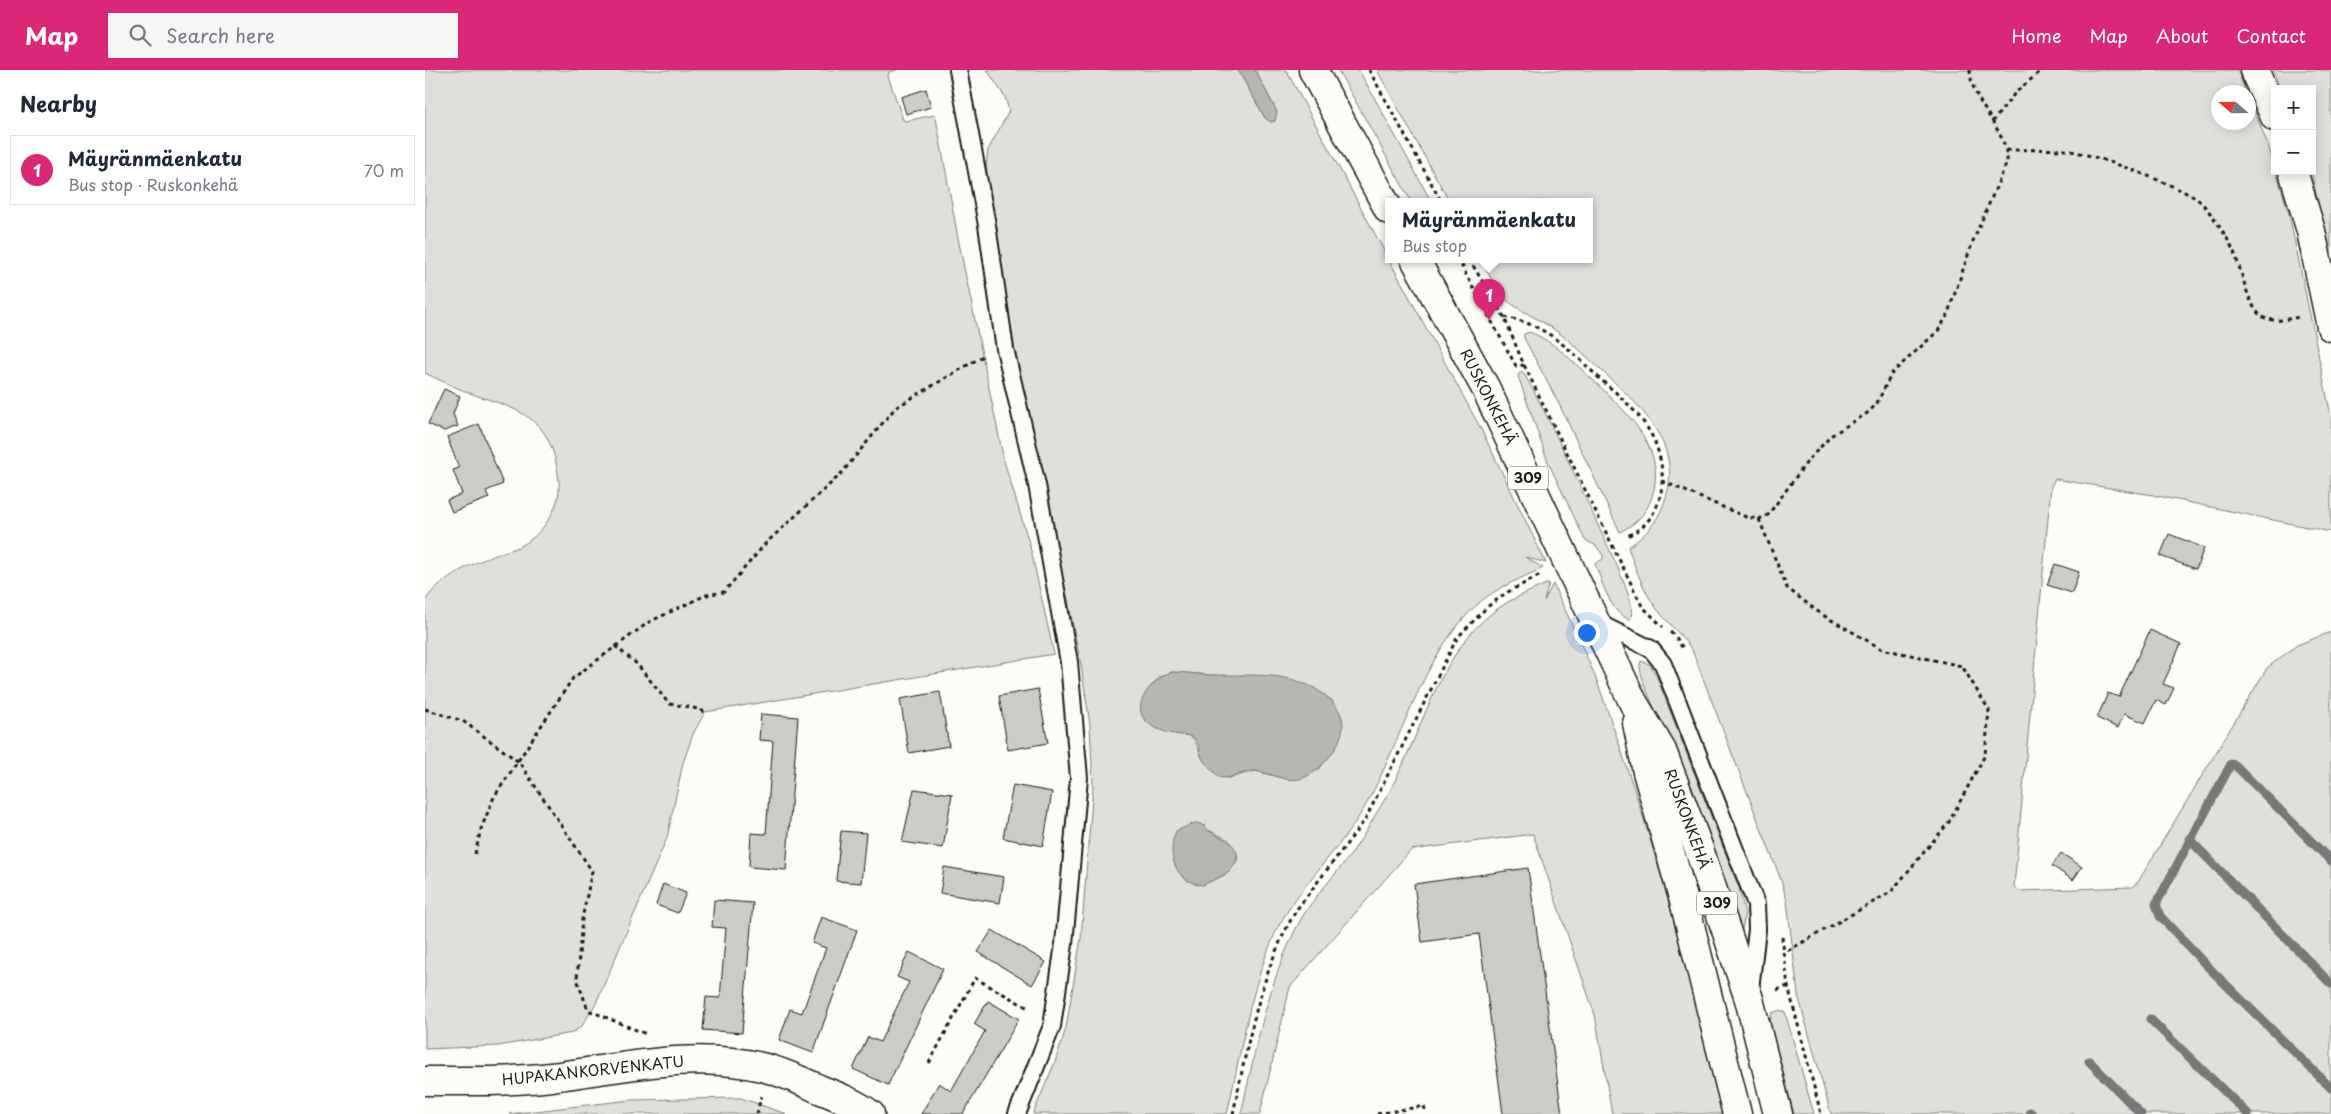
<!DOCTYPE html>
<meta charset="utf-8">
<style>
body{margin:0;font-family:"Playpen Sans",sans-serif;background:#f6f6f7;color:#1f2937}
.controls{position:absolute;right:15px;top:15px;display:grid;overflow:hidden;border-radius:0px;box-shadow:0 2px 12px #0003}
.controls button{width:45px;height:45px;display:grid;place-items:center;padding:0;border:0;border-bottom:1px solid #e0e1e3;background:#fff;color:#1f2937;font:25px sans-serif}
.compass{position:absolute;left:1786px;top:15px;width:45px;height:45px;border-radius:50%;background:#fff;box-shadow:0 2px 12px #0003;rotate:290deg}
.you{position:absolute;left:1161px;top:562px;width:18px;height:18px;margin:-12px;border:4px solid #fff;border-radius:50%;background:#1a73e8;box-shadow:0 0 0 8px #1a73e833}
.badge{display:grid;place-items:center;width:32px;height:32px;border-radius:50%;background:#db2777;color:#fff;font-size:16px;font-weight:700}
.pin{position:absolute;translate:-50% -41px;filter:drop-shadow(0 1px 2px #0008)}
.pin::after{content:'';position:absolute;top:26px;width:18px;height:15px;background:inherit;clip-path:polygon(0 0,100% 0,50% 100%)}
.popup{position:absolute;left:960px;top:128px;width:208px;height:65px;box-sizing:border-box;display:grid;place-content:center;border-radius:0px;background:#fff;filter:drop-shadow(0 1px 4px #0005);font-size:16px;white-space:nowrap;color:#747a83}
.popup b{font-size:19px;color:#1f2937}
.popup::after{content:'';position:absolute;left:50%;top:100%;margin-left:-10px;border:10px solid transparent;border-top-color:#fff}
.list{margin:0;padding:0;list-style:none}
h2{display:flex;justify-content:space-between;align-items:center;height:65px;margin:0;padding:0 20px;font-size:21px}
h2 small{font-size:16px;font-weight:400;color:#747a83}
.list li{display:grid;grid-template-columns:32px 1fr auto;gap:15px;align-items:center;box-sizing:border-box;height:70px;margin:0 10px 10px;padding:0 10px;border:1px solid #e0e1e3;border-radius:0px}
.list b{display:block;font-size:19px;white-space:nowrap}
.list p{margin:0;font-size:16px;white-space:nowrap;color:#747a83}
.list em{font-size:16px;font-style:normal;color:#747a83}
.icon{flex:none;width:28px;height:28px;fill:none;stroke:currentColor;stroke-width:2;stroke-linecap:round;stroke-linejoin:round}
.map{position:relative;flex:none;width:1906px;height:1044px;overflow:hidden}
header{display:flex;align-items:center;gap:30px;box-sizing:border-box;height:70px;padding:0 25px;background:#db2777;color:#fff}
header strong{font-size:24px}
nav{display:flex;gap:28px;margin-inline-start:auto;font-size:18px}
.search{width:350px;height:45px;background:#f6f6f7;display:flex;align-items:center;gap:12px;box-sizing:border-box;padding:0 18px;border-radius:0px;color:#747a83;font-size:19px}
main{display:flex}
aside{flex:1;background:#fff}
.map>svg:first-child{display:block}
</style>
<header>
<strong>Map</strong>
<div class="search"><svg class="icon" aria-label="search" viewBox="0 0 24 24"><circle cx="10" cy="10" r="6"/><path d="M15 15l6 6"/></svg>Search here</div>
<nav><a>Home</a><a>Map</a><a>About</a><a>Contact</a></nav>
</header>
<main>
<aside>
<h2>Nearby<small></small></h2>
<ul class="list">
<li><span class="badge">1</span><div><b>Mäyränmäenkatu</b><p>Bus stop · Ruskonkehä</p></div><em>70 m</em></li>
</ul>
</aside>
<div class="map">
<svg width="1906" height="1044" viewBox="0 0 1906 1044">
<rect width="100%" height="100%" fill="#fdfcf7"/>
<filter id="ink" filterUnits="userSpaceOnUse"><feTurbulence type="fractalNoise" baseFrequency=".02" numOctaves="2"/><feDisplacementMap in="SourceGraphic" scale="10" xChannelSelector="R" yChannelSelector="G"/><feConvolveMatrix kernelMatrix="1 2 1 2 8 2 1 2 1" color-interpolation-filters="sRGB"/></filter>
<g filter="url(#ink)">
<g fill="#e0dfdb" stroke="#7e7e7c" fill-rule="evenodd">
<path d="M0,0H472L464,2L463,6L478,50L481,51L509,45L511,48L533,168L579,391L605,476L629,584L280,642L268,664L258,693L242,768L171,933L157,956L147,963L73,976L0,979V531C17,505 47,494 76,483C84,480 94,478 101,473C120,460 136,436 134,412C128,353 104,342 53,326C35,320 17,311 0,303Z"/>
<path d="M562,0H813L840,48L849,36L830,0H861L1056,359L1121,493L1100,487L1118,498C1097,508 1073,517 1055,532C995,584 976,678 935,745C907,789 864,826 845,875C823,929 815,988 802,1044H608L630,992L641,958L656,868L668,716L665,655L656,595L641,520L596,327L578,230L561,96L563,80L584,41L580,27ZM748,602L875,612L907,630L916,665L894,700L862,709L830,701L804,708L794,707C788,700 780,693 776,685C768,668 771,665 750,664L728,614L734,607ZM779,755L783,760L804,770L813,787C808,805 788,811 772,815L757,806Z"/>
<polygon points="913,0 934,0 1006,131 986,131"/>
<path d="M952,0H1812L1821,22H1794V52H1824V27L1843,75L1864,144L1906,346V462L1728,425L1630,409L1626,416L1589,817L1595,821L1707,817L1713,812L1842,598L1872,575L1906,562V1044H1406L1373,925L1362,831L1356,810L1267,580C1256,563 1240,551 1229,535C1217,517 1210,497 1203,477C1223,465 1236,447 1242,424C1256,371 1211,332 1176,300C1161,286 1145,270 1127,258C1112,248 1093,240 1079,228C1069,218 1063,201 1056,189H1164V131H1024Z"/>
<polygon points="1848,0 1906,0 1906,191 1886,101 1887,19 1855,19"/>
<path d="M1104,262C1128,270 1149,293 1168,310C1197,338 1239,374 1229,419C1224,441 1214,452 1195,462L1135,336L1099,268V264Z"/>
<path d="M1096,301C1106,308 1162,431 1171,451C1178,468 1215,536 1205,549C1185,545 1177,510 1170,494L1178,489V485L1170,475L1160,470L1123,392L1093,306Z"/>
<path d="M1124,513L1119,531L1128,514C1143,547 1160,580 1173,614C1224,755 1265,898 1299,1044H1187L1170,945L1108,764L986,780L865,917L835,1044H816C831,978 843,910 876,849C890,825 910,806 927,783C940,764 952,742 964,722C1000,658 1015,572 1083,532C1096,525 1110,519 1124,513Z"/>
<path d="M1216,591L1224,594L1231,605L1314,818L1320,843L1316,865C1290,795 1266,723 1237,655C1232,643 1210,600 1216,591Z"/>
<polygon points="1355,940 1360,942 1389,1044 1369,1044 1345,953 1347,943"/>
<polygon points="316,1028 361,1044 84,1044 206,1030"/>
</g>
<g fill="#b7b6b2" stroke="#797876">
<polygon points="813,0 830,0 852,42 850,51 846,52 840,48"/>
<path d="M747,602C761,602 775,605 789,605C824,606 857,601 889,618C901,625 913,634 917,648C923,669 896,704 875,709C860,712 845,703 831,701C818,700 806,711 794,707C789,701 782,696 778,690C774,683 775,673 769,668C763,664 757,666 750,664C740,663 725,657 719,649C706,631 732,606 747,602Z"/>
<path d="M770,753C778,753 779,757 784,761C796,769 807,769 812,783L811,792L803,803L778,815C750,813 741,784 751,761Z"/>
</g>
<g fill="none" stroke-linecap="round" stroke-linejoin="round">
<g stroke="#797876" stroke-width="9">
<polyline points="1764,769 1906,914"/>
<polyline points="1906,791 1810,695 1806,694 1731,834 1735,846 1779,893 1906,1018"/>
<polyline points="1725,949 1823,1044"/>
<polyline points="1664,991 1716,1044"/>
<polyline points="1605,1042 1607,1044"/>
</g>
</g>
<g fill="#cccbc8" stroke="#1c1c1c">
<polygon points="501,19 506,37 481,44 476,27"/>
<polygon points="19,319 35,326 28,344 33,356 19,361 3,354"/>
<polygon points="54,354 78,414 61,421 64,428 27,442 22,430 37,424 28,400 34,398 22,367"/>
<polygon points="1744,464 1779,478 1771,499 1735,486"/>
<polygon points="1630,494 1654,502 1647,523 1622,515"/>
<polygon points="1725,560 1756,574 1738,614 1749,618 1741,635 1731,630 1720,653 1699,644 1693,658 1672,648 1683,623 1694,627"/>
<polygon points="613,619 623,673 583,680 574,626"/>
<polygon points="515,622 524,676 484,683 475,629"/>
<polygon points="336,644 373,647 361,800 324,797 326,763 341,764 348,671 334,670"/>
<polygon points="588,715 627,722 618,776 578,768"/>
<polygon points="489,719 527,724 518,778 477,772"/>
<polygon points="416,761 441,763 436,813 411,811"/>
<polygon points="1636,783 1657,797 1648,810 1627,796"/>
<polygon points="519,797 579,807 575,833 515,823"/>
<polygon points="1103,798 1137,1044 1078,1044 1054,864 997,872 989,814"/>
<polygon points="238,814 261,823 253,843 231,835"/>
<polygon points="289,830 328,833 317,963 278,960 281,927 295,928 301,858 287,857"/>
<polygon points="396,847 432,860 388,983 354,970 365,939 377,943 401,878 387,873"/>
<polygon points="567,860 621,892 607,915 553,882"/>
<polygon points="484,882 518,899 463,1015 428,999 443,967 455,972 484,912 472,907"/>
<polygon points="563,931 594,949 538,1044 496,1044 514,1013 526,1021 560,961 549,954"/>
</g>
<g fill="none" stroke-linecap="round" stroke-linejoin="round">
<g stroke="#1c1c1c" stroke-width="20">
<g id="service">
<polyline points="533,0 562,155 580,279 612,415 644,592 654,708 639,874 627,956 592,1044"/>
<polyline points="1173,553 1226,579 1238,594 1331,834 1332,860 1325,919"/>
</g>
</g>
<g stroke="#1c1c1c" stroke-width="31">
<path id="minor" d="M0,1011C42,1011 84,1012 126,1007C197,998 270,980 341,998C359,1003 377,1011 394,1019C412,1026 430,1033 445,1044"/>
</g>
<g stroke="#1c1c1c" stroke-width="31">
<g id="tertiary">
<polyline points="1829,0 1850,47"/>
<polyline points="1868,101 1886,161 1906,257"/>
</g>
</g>
<g stroke="#1c1c1c" stroke-width="31">
<g id="primary">
<polyline points="888,0 964,140"/>
<polyline points="990,189 1061,319 1208,632 1237,681 1274,779 1324,929 1353,1044"/>
<polyline points="1212,653 1222,702 1259,831 1312,1044"/>
</g>
</g>
<g stroke="#1c1c1c" stroke-width="3" stroke-dasharray="4 4" stroke-linecap="butt">
<polyline points="944,0 1016,131"/>
<polyline points="1567,52 1590,23 1617,0"/>
<path d="M1582,80C1601,80 1621,79 1640,80C1666,83 1750,114 1772,129C1783,137 1803,168 1809,182C1816,197 1823,239 1838,247C1849,253 1863,249 1875,247"/>
<polyline points="1044,189 1079,247 1099,295 1217,536 1238,557"/>
<polyline points="1045,190 1037,197 1091,296 1099,295"/>
<path d="M1079,247C1121,254 1143,278 1173,307C1189,321 1206,335 1219,353C1239,380 1246,424 1222,452C1216,459 1208,463 1200,467"/>
<path d="M1237,411L1321,447L1334,449L1343,445L1384,389L1407,365L1444,342L1452,333L1467,303L1513,261L1522,246L1548,171L1582,92C1583,59 1546,34 1545,0"/>
<polyline points="1334,449 1362,518 1396,544 1457,579 1537,596 1564,640 1560,685 1524,752 1466,822 1357,884"/>
<polyline points="1245,562 1251,567 1258,579"/>
<polyline points="190,576 212,594 244,634 266,637 280,642"/>
<polyline points="0,639 38,651 94,692 167,801 157,849 152,909 163,940 221,964"/>
<polyline points="50,784 56,759 69,727 148,608 224,552 281,525 299,522 341,473 415,405 470,338 558,286"/>
<polyline points="1357,867 1363,916 1396,1044"/>
<polyline points="1352,920 1363,916"/>
<polyline points="504,993 550,908 605,939"/>
<polyline points="332,1044 336,1026"/>
<path d="M808,1044C823,974 835,901 872,839L940,750L1032,568L1062,537L1081,523L1117,504"/>
<polyline points="952,1044 999,1036 1001,1044"/>
</g>
<use href="#service" stroke="#fdfcf7" stroke-width="16"/>
<use href="#minor" stroke="#fdfcf7" stroke-width="28"/>
<use href="#tertiary" stroke="#fdfcf7" stroke-width="28"/>
<use href="#primary" stroke="#fdfcf7" stroke-width="28"/>
</g>
</g>
<g text-anchor="middle" stroke-width="5" stroke-linejoin="round" paint-order="stroke">
<g fill="#fdfcf7" stroke="#605f5e" stroke-width="1">
<rect x="1083" y="396.5" width="40" height="23" rx="4"/>
<rect x="1272" y="821.5" width="40" height="23" rx="4"/>
</g>
<g font-size="14" font-weight="bold" fill="#1c1c1c">
<text x="1103" y="413">309</text>
<text x="1292" y="838">309</text>
</g>
<g font-size="15" fill="#1c1c1c" stroke="#fdfcf7">
<text transform="translate(1063 327) rotate(63)" y="5">RUSKONKEHÄ</text>
<text transform="translate(1262 749) rotate(70)" y="5">RUSKONKEHÄ</text>
<text transform="translate(168 1001) rotate(-6)" y="5">HUPAKANKORVENKATU</text>
</g>
</g>
</svg>
<div class="controls">
<button>+</button>
<button>−</button>
</div>
<svg class="compass" viewBox="-18 -18 36 36"><path d="M0-13l5 13h-10z" fill="#e53935"/><path d="M0 13l5-13h-10z" fill="#747a83"/></svg>
<div class="you"></div>
<div class="pin badge" style="left:1064px;top:250px">1</div>
<div class="popup"><b>Mäyränmäenkatu</b>Bus stop</div>
</div>
</main>
